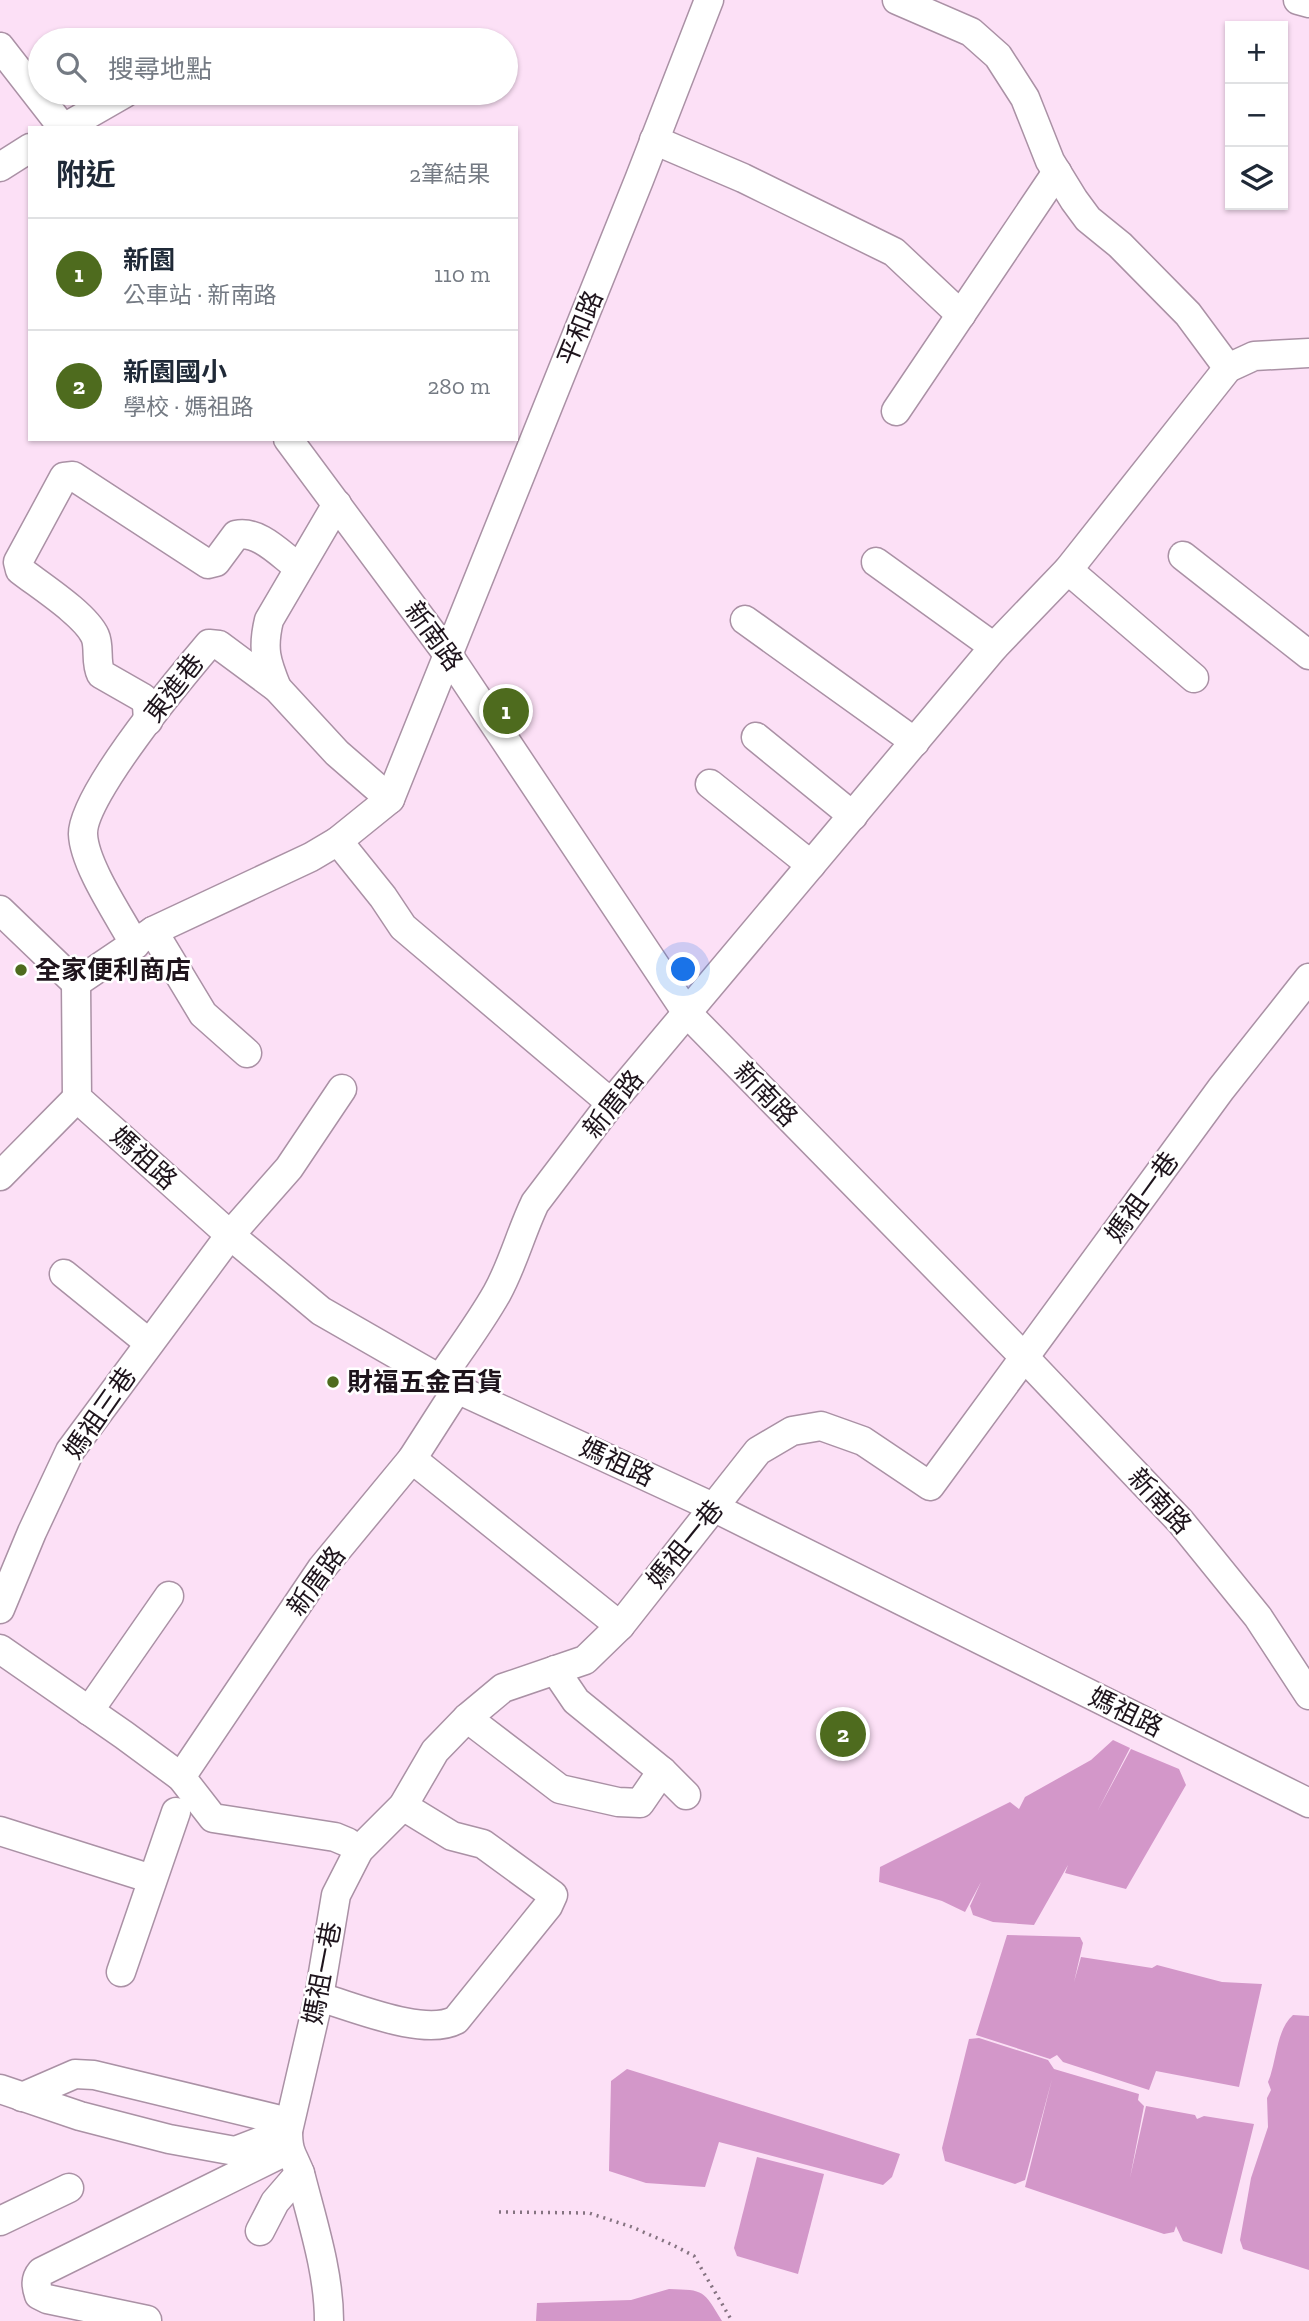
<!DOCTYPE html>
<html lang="zh-TW">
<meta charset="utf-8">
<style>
body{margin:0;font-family:"Zilla Slab","Noto Sans TC",serif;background:#f2f2f3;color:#1f2937}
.controls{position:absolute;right:21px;top:21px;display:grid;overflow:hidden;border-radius:0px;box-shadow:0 2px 5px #0004}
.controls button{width:63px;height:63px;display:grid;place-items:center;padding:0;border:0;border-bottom:2px solid #e0e1e3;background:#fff;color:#1f2937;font:35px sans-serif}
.you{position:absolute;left:684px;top:970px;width:24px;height:24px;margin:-18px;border:5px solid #fff;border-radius:50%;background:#1a73e8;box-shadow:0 0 0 10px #1a73e833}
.badge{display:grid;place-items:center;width:46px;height:46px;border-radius:50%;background:#4e6b1e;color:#fff;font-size:23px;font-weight:700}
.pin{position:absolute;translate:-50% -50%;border:4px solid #fff;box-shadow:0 2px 7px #0006}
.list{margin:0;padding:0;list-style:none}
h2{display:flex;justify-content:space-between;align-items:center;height:91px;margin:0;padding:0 28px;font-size:30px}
h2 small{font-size:23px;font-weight:400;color:#747a83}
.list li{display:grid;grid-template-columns:46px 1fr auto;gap:21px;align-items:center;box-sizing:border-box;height:112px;padding:0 28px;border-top:2px solid #e0e1e3}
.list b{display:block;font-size:26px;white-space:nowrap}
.list p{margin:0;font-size:23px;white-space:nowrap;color:#747a83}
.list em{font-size:23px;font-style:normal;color:#747a83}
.icon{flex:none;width:38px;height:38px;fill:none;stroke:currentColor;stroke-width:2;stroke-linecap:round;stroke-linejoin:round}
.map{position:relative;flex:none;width:1309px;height:2321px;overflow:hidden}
.search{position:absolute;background:#fff;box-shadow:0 2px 5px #0004;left:28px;top:28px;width:490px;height:77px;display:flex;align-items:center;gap:18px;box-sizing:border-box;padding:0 24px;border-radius:38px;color:#747a83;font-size:26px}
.panel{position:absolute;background:#fff;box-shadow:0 2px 5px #0004;left:28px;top:126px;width:490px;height:315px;border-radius:0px}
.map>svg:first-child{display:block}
</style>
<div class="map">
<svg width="1309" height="2321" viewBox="0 0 1309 2321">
<rect width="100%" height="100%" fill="#fce0f6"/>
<g fill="#d397c9">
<polygon points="1113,1740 1130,1748 1097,1812 1131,1749 1179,1769 1186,1785 1126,1889 1065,1873 1068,1865 1034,1925 993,1922 973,1915 970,1906 981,1882 965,1912 942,1901 879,1882 880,1867 1010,1802 1019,1809 1025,1797 1091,1760"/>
<polygon points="1007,1935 1080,1937 1083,1943 1074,1982 1081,1957 1152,1968 1157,1965 1222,1982 1262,1984 1239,2087 1156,2071 1149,2090 1063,2062 1057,2055 1050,2059 976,2035"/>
<path d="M1293,2015L1309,2016V2270L1243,2249L1240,2240L1251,2178L1268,2127L1267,2098L1271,2090L1268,2082C1277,2061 1276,2030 1293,2015Z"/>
<polygon points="979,2038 1048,2060 1054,2069 1139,2094 1138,2100 1144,2106 1130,2178 1146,2106 1195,2115 1197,2119 1204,2116 1254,2124 1222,2254 1183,2241 1176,2226 1174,2232 1164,2234 1025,2187 1052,2079 1025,2180 1015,2184 945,2161 942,2148 969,2039"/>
<polygon points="627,2069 900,2154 892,2177 883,2185 719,2142 705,2187 646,2183 609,2171 611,2081"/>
<polygon points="757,2157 824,2174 798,2274 737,2256 734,2248"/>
<path d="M669,2289C705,2290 703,2290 722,2321H536L537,2303L631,2300Z"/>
</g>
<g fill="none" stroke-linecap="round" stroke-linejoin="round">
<g stroke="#aa91a5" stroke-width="31">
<g id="minor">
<polyline points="897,0 971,32 998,56 1025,98 1050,161 1074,200 1088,219 1120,245 1188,314 1228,368"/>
<polyline points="1298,0 1309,3"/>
<polyline points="0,47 63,128"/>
<polyline points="64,128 125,93"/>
<polyline points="654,140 743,178 894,252 961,315"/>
<polyline points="0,167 30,148"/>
<polyline points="896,411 1057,172"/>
<polyline points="288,439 449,656 687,1013 1025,1358 1181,1522 1258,1617 1309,1695"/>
<polyline points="1183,556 1309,655"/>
<polyline points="876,562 994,647"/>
<polyline points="1068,570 1194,678"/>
<polyline points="745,620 915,742"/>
<path d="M277,688C266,661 262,649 269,620L337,504"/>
<path d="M148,721L147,705L143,698L101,674C95,662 100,647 95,636C85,614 39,585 20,570L18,562L64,477L73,476L208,564L216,562L236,535C259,530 280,554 298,567"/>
<polyline points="756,737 853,816"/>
<polyline points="710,784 811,865"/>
<polyline points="338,841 383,897 403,927 611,1103"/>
<polyline points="0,910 76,983"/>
<polyline points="153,931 203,1014 247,1053"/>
<path d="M135,945C120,917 84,865 83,834C82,795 181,677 209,644L219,645L277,688L337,753L390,799"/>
<polyline points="76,983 77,1098 230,1235 321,1311 457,1389 715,1508 1309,1803"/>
<polyline points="76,983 153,931 311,857 338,841 390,799 639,180 709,0"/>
<polyline points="0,1176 77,1098"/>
<polyline points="64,1274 149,1343"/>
<path d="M440,1379C459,1351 480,1323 497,1293C513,1264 521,1232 535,1203L611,1103L994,647L1068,570L1228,368L1254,356L1309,353"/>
<polyline points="412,1459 620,1626"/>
<polyline points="0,1609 32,1532 70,1451 230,1235 289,1168 342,1089"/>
<polyline points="0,1649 124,1735 181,1777 213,1818 335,1837 347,1842 359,1850"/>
<polyline points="555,1670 576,1701 662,1771 686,1795"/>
<polyline points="89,1711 169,1596"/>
<polyline points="467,1718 560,1789 618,1802 640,1803 662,1771"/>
<polyline points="181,1777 322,1568 412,1459 457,1389"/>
<polyline points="0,1831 152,1879"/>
<polyline points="121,1972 176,1812"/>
<path d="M319,1997C355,2007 424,2037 456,2020L548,1906L553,1895L483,1844L452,1836L403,1806"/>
<polyline points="0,2089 80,2116 169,2139 235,2151 288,2131"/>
<polyline points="22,2097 75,2074 94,2075 289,2122"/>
<polyline points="0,2221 69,2188"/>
<polyline points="260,2231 275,2202 300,2173"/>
<path d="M147,2320L47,2299L39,2295C36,2286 35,2279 41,2272L288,2150"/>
<path d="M329,2321C329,2273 313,2224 301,2177C295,2156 288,2157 288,2131L319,1997L336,1895L359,1850L403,1806L435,1751L467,1718L503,1688L585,1660L620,1626L758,1451L792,1431L821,1426L863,1441L930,1486L1221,1089L1309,978"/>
</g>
</g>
<polyline stroke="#857381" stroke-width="3.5" stroke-dasharray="2 5" stroke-linecap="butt" points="499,2212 589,2213 632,2227 673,2245 694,2256 732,2321"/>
<use href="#minor" stroke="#fff" stroke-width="28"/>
</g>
<g fill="#4e6b1e" stroke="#fff" stroke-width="2.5">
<circle cx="21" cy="970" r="7"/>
<circle cx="333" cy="1382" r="7"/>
</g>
<g text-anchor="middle" stroke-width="5" stroke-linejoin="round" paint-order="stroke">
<g font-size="26" fill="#1e141c" stroke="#fff">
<text transform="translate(580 328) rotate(-68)" y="9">平和路</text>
<text transform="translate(434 636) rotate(54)" y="9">新南路</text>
<text transform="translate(174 688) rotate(-52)" y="9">東進巷</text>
<text transform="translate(766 1094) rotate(46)" y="9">新南路</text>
<text transform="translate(613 1104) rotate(-51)" y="9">新厝路</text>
<text transform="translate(144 1158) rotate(42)" y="9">媽祖路</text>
<text transform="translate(1142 1197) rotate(-54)" y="9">媽祖一巷</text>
<text transform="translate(100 1413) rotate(-55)" y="9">媽祖三巷</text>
<text transform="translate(617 1462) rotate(25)" y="9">媽祖路</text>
<text transform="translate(1160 1501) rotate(47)" y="9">新南路</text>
<text transform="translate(685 1544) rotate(-51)" y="9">媽祖一巷</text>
<text transform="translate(316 1581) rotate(-54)" y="9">新厝路</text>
<text transform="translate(1126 1712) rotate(26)" y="9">媽祖路</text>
<text transform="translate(322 1973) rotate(-79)" y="9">媽祖一巷</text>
</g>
<g font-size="26" font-weight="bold" fill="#1e141c" stroke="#fff" text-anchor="start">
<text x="35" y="979">全家便利商店</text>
<text x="347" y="1391">財福五金百貨</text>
</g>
</g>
</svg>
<div class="controls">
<button>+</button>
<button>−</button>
<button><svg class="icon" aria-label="layers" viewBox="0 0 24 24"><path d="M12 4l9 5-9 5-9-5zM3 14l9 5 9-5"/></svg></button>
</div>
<div class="you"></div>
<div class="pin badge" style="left:506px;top:711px">1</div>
<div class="pin badge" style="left:843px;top:1734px">2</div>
<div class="search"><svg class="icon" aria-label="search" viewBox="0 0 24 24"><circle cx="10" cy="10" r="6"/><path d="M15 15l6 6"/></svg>搜尋地點</div>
<section class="panel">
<h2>附近<small>2筆結果</small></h2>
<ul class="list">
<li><span class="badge">1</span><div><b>新園</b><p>公車站 · 新南路</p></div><em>110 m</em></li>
<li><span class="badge">2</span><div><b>新園國小</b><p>學校 · 媽祖路</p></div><em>280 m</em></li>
</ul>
</section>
</div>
